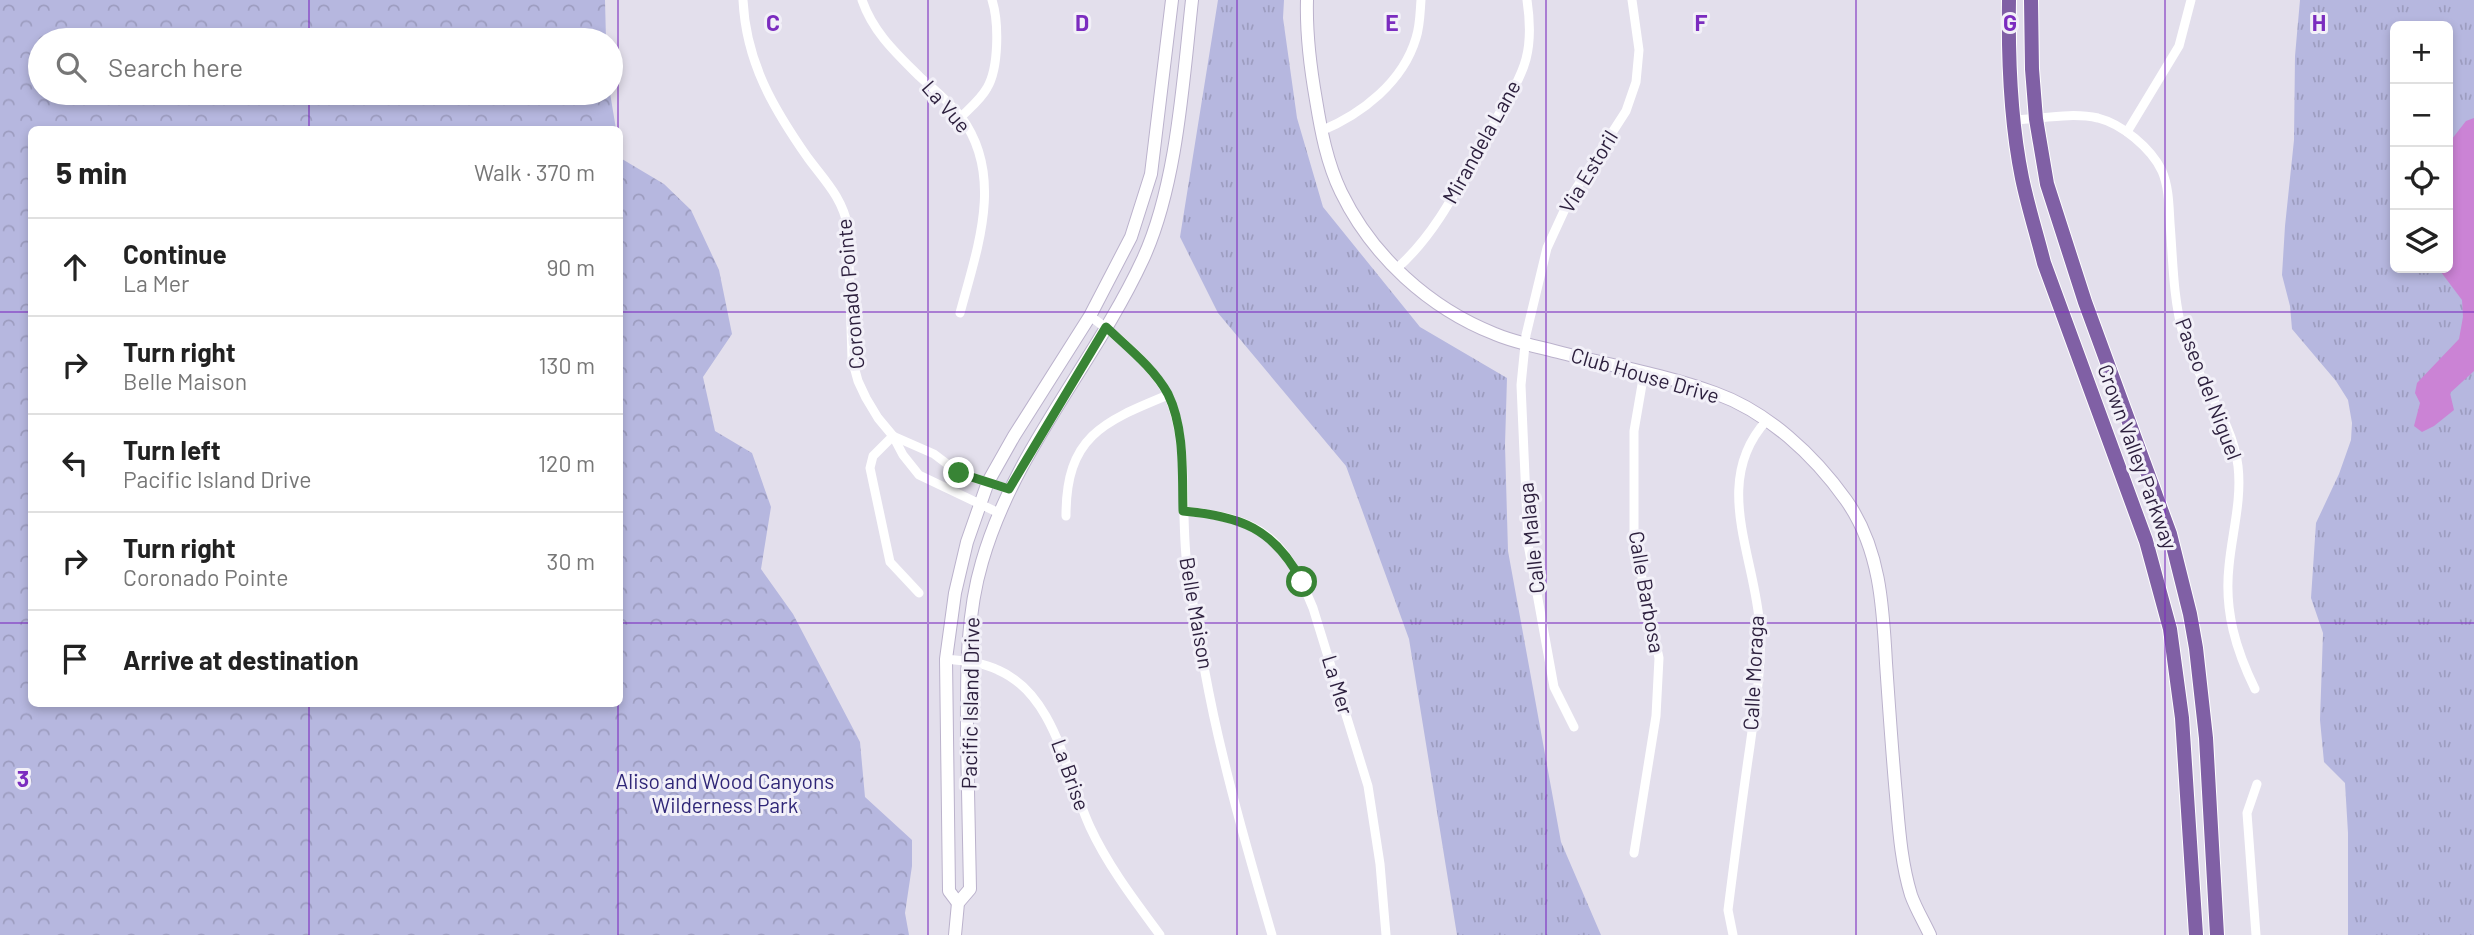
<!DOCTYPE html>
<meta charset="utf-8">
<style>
body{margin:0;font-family:Barlow,sans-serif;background:#f2f2f2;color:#222}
.controls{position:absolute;right:21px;top:21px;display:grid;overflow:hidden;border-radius:10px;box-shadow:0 4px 10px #0003}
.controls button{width:63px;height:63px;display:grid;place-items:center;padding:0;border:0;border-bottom:2px solid #e0e0e0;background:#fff;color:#222;font:35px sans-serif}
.stop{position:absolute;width:21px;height:21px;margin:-16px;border:5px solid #388435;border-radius:50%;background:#fff}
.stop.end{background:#388435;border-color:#fff;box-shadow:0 2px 7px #0008}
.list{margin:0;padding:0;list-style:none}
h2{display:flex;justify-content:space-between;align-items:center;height:91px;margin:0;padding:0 28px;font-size:30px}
h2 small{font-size:23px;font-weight:400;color:#767676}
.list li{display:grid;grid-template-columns:46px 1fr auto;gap:21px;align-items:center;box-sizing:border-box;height:98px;padding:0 28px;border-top:2px solid #e0e0e0}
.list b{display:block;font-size:26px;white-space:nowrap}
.list p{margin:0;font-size:23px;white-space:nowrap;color:#767676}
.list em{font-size:23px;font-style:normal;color:#767676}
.icon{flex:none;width:38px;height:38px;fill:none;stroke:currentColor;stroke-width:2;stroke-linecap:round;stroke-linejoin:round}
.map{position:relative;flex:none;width:2474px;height:935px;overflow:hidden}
.search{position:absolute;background:#fff;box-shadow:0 4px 10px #0003;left:28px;top:28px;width:595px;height:77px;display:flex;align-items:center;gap:18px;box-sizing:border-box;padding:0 24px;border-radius:38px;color:#767676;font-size:26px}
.panel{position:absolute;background:#fff;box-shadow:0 4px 10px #0003;left:28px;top:126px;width:595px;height:581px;border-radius:10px}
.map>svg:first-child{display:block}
</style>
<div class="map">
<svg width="2474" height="935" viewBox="0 0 2474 935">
<defs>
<pattern id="grass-tufts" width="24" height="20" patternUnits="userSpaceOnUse" patternTransform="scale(1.75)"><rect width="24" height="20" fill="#b6b7df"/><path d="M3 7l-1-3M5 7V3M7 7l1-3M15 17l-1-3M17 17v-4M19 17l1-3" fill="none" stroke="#9d9dc0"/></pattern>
<pattern id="forest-crowns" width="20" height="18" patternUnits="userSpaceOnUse" patternTransform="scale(1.75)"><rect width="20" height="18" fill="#b6b7df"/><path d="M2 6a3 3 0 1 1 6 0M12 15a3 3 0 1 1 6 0" fill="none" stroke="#9d9dc0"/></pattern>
</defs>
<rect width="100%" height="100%" fill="#e3dfec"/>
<g fill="url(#grass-tufts)" fill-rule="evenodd">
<polygon points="1218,0 1284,0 1283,18 1297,118 1323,207 1420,327 1507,378 1505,445 1508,551 1561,842 1601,935 1457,935 1409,639 1346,466 1218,313 1180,237"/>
<path d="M2300,0H2474V935H2348V833L2345,783L2324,762L2320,720L2323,633L2311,598L2316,523L2339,474L2351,440L2352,423L2348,400L2336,381L2292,329L2290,306L2282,275L2285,226L2294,140L2295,56ZM2395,26H2448V268H2395Z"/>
</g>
<polygon fill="url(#forest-crowns)" points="0,0 605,0 606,40 40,40 40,93 610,93 616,129 32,130 32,704 620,704 620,147 622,159 664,184 691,210 719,270 732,334 703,377 715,431 752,453 771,507 761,569 793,614 860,742 865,797 912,840 912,866 905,913 909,935 0,935"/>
<polygon fill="#cb83d5" points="2474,118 2474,371 2450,393 2454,410 2434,426 2422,432 2414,426 2420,403 2415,393 2417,383 2459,339 2463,317 2462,300 2438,268 2448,268 2448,144 2466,121"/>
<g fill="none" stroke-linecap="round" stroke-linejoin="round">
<g stroke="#bbb2cc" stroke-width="14">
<g id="secondary">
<path d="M1307,0C1306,35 1310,66 1316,100C1321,131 1327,163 1341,192C1372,256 1429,308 1495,334C1516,343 1540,347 1562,353C1613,366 1666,375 1715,393C1768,412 1814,455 1846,500C1880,548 1883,606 1886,663C1889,707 1892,751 1896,795C1899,829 1901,862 1911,895C1916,909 1924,922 1930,935"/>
<polyline points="958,903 949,891 946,659 955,593 967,542 988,482 1014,436 1090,316 1131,237 1151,174 1172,0"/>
<path d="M955,935L958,903L970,889C969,840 968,790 967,741C967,682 965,619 982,562C1014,450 1095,363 1143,259C1177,185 1183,81 1192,0"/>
</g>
</g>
<g stroke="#fff" stroke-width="16">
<g id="primary">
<path d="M2009,0C2008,60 2010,119 2022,178C2028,207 2037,235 2044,263L2146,541L2170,629L2182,718L2196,935"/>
<polyline points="2031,0 2032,69 2036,119 2047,184 2085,302 2170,534 2190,614 2196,648 2206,738 2217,935"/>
</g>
</g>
<g stroke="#fff" stroke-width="9">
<path d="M743,0C746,62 773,108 808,158C825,181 842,197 848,227L852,359L858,381L866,398L878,418L893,436L903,455L919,475L999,513"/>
<path d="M862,0C873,32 896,53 919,76C933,89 950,102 961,117C1005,176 977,249 960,313"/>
<path d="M961,117C970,108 981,99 987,88C999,68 999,22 992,0"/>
<path d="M2013,120C2040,119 2071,112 2098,118C2122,124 2151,148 2162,171C2169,187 2169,207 2170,223C2173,260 2173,298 2183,334C2196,380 2232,417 2238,466C2242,500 2232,533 2229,566C2224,611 2236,650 2255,689"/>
<path d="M1321,131C1362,114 1403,82 1416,38C1420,26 1420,13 1421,0"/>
<polyline points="2127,132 2179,46 2191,0"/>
<path d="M1396,269C1438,233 1462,179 1489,131C1501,110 1520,82 1526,59C1531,40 1530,20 1527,0"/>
<path d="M1090,316C1115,334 1154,367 1168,395C1191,443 1179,519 1188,573C1198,634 1208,696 1223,756C1237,816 1255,876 1272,935"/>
<polyline points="893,436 873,456 870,468 890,562 919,593"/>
<polyline points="893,436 934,454 959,473 1009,489"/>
<path d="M1183,511C1261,518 1284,537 1313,608L1368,786L1380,864L1386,935"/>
<path d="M1066,516C1066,437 1102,422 1168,395"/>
<path d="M946,659C964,661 982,662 998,670C1056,695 1066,775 1090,827C1108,866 1135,901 1160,935"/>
<polyline points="1574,727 1554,687 1528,544 1521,385 1526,335 1547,248 1570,198 1626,111 1636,82 1639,50 1632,0"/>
<polyline points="1634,853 1656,716 1659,658 1634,540 1634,431 1644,373"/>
<path d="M1733,935L1728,910C1735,855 1742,800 1750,746C1755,708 1762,667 1760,629C1756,557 1710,482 1767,420"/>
<polyline points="2256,935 2247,813 2257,784"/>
</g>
<use href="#secondary" stroke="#fff" stroke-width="12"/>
<use href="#primary" stroke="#8060a5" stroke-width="14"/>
</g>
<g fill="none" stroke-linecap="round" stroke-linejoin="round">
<path stroke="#388435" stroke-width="9" d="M959,473L1009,489L1106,327C1127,347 1154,368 1168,394C1185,429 1182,474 1183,511C1240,516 1274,528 1302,582"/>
</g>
<path fill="none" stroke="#7b2cbf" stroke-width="2" stroke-opacity="0.55" d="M309,0V40M618,0V130M928,0V935M1237,0V935M1546,0V935M1856,0V935M2165,0V935M309,93V130M0,312H32M620,312H2474M0,623H32M620,623H2474M309,704V935M618,704V935"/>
<g text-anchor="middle" stroke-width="6" stroke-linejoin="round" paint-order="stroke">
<g font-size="21" fill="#2c1f3d" stroke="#f2f0f8">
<text transform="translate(946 107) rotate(49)" y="7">La Vue</text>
<text transform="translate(1482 142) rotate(-61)" y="7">Mirandela Lane</text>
<text transform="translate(1589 172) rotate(-59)" y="7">Via Estoril</text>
<text transform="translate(851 294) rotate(-95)" y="7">Coronado Pointe</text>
<text transform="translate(1645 376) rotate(16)" y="7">Club House Drive</text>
<text transform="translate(2208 389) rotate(69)" y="7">Paseo del Niguel</text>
<text transform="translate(2137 457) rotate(70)" y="7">Crown Valley Parkway</text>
<text transform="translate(1532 538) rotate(-96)" y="7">Calle Malaga</text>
<text transform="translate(1646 592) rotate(80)" y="7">Calle Barbosa</text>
<text transform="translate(1196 613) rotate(80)" y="7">Belle Maison</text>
<text transform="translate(1754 673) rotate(-87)" y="7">Calle Moraga</text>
<text transform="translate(1337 685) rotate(73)" y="7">La Mer</text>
<text transform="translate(971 703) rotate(-89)" y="7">Pacific Island Drive</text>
<text transform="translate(1070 775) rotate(70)" y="7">La Brise</text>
</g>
<g font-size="21" fill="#2f2677" stroke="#f2f0f8">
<text x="725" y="789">Aliso and Wood Canyons<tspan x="725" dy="24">Wilderness Park</tspan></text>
</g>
</g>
<g font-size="23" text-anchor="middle" font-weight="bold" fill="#7b2cbf" stroke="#f2f0f8" stroke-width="6" stroke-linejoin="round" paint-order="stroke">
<text x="773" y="31">C</text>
<text x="1082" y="31">D</text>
<text x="1392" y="31">E</text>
<text x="1701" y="31">F</text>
<text x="2010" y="31">G</text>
<text x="2319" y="31">H</text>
<text x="23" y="787">3</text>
</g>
</svg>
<div class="controls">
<button>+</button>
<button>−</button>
<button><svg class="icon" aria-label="locate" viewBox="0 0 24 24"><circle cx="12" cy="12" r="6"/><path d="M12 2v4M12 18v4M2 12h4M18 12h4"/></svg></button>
<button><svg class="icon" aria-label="layers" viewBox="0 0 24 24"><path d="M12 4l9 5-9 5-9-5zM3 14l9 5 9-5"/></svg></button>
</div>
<div class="stop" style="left:1302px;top:582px"></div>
<div class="stop end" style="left:959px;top:473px"></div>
<div class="search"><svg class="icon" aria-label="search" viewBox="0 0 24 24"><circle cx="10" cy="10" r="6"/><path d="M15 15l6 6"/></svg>Search here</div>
<section class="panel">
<h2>5 min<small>Walk · 370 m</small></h2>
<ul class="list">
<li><svg class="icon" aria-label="ahead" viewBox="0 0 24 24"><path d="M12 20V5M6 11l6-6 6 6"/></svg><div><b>Continue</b><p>La Mer</p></div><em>90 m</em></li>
<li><svg class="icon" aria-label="right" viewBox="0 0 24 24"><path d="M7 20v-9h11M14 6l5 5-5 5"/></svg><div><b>Turn right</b><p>Belle Maison</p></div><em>130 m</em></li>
<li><svg class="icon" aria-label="left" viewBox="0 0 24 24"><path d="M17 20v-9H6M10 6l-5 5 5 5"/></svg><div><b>Turn left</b><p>Pacific Island Drive</p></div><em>120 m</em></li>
<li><svg class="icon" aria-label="right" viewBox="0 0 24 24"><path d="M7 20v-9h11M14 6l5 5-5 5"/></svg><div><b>Turn right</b><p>Coronado Pointe</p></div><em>30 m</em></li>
<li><svg class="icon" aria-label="arrive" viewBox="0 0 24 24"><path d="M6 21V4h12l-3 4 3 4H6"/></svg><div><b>Arrive at destination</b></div></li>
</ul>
</section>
</div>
